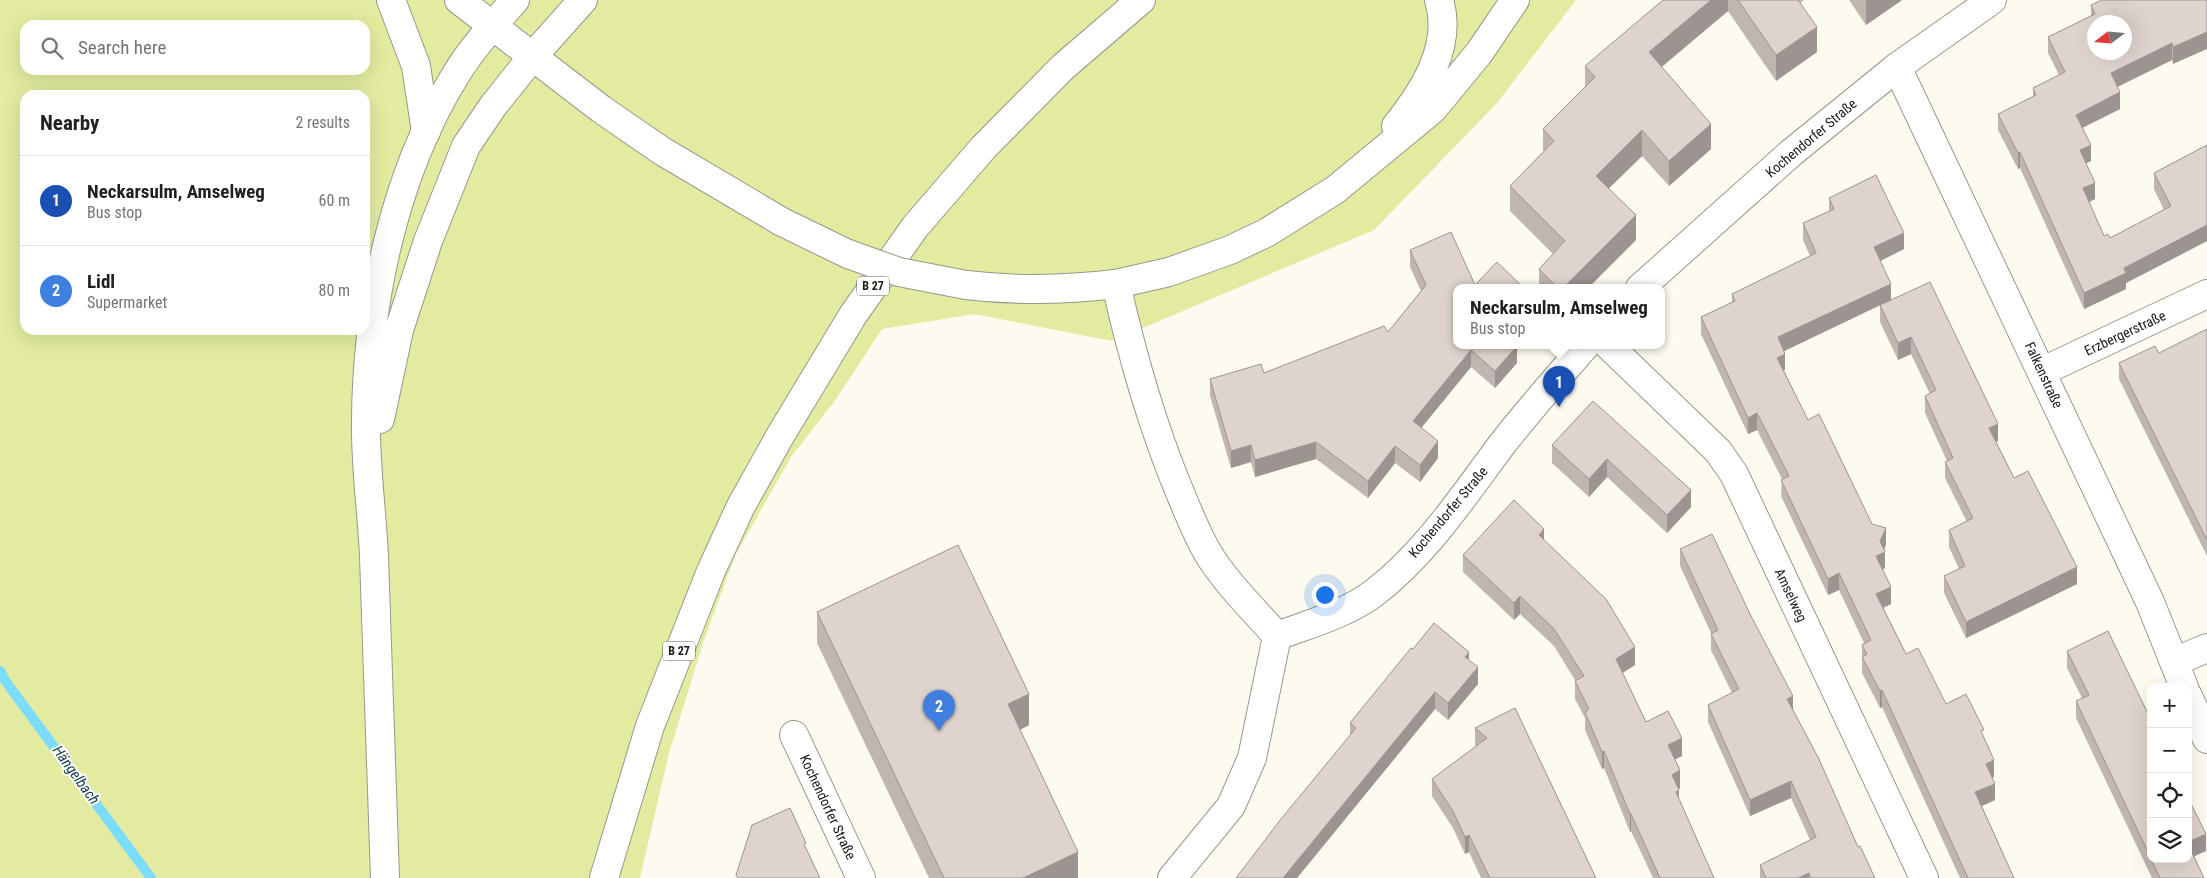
<!DOCTYPE html>
<meta charset="utf-8">
<style>
body{margin:0;font-family:"Roboto Condensed",sans-serif;background:#f6f6f6;color:#202124}
.controls{position:absolute;right:15px;bottom:15px;display:grid;overflow:hidden;border-radius:10px;box-shadow:0 5px 20px #0002}
.controls button{width:45px;height:45px;display:grid;place-items:center;padding:0;border:0;border-bottom:1px solid #e0e0e0;background:#fff;color:#202124;font:25px sans-serif}
.compass{position:absolute;left:2087px;top:15px;width:45px;height:45px;border-radius:50%;background:#fff;box-shadow:0 5px 20px #0002;rotate:254deg}
.you{position:absolute;left:1324px;top:594px;width:18px;height:18px;margin:-12px;border:4px solid #fff;border-radius:50%;background:#1a73e8;box-shadow:0 0 0 8px #1a73e833}
.badge{display:grid;place-items:center;width:32px;height:32px;border-radius:50%;background:#4e732c;color:#fff;font-size:16px;font-weight:700}
.pin{position:absolute;translate:-50% -41px;filter:drop-shadow(0 1px 2px #0008)}
.pin::after{content:'';position:absolute;top:26px;width:18px;height:15px;background:inherit;clip-path:polygon(0 0,100% 0,50% 100%)}
.popup{position:absolute;left:1453px;top:284px;width:212px;height:65px;box-sizing:border-box;display:grid;place-content:center;border-radius:10px;background:#fff;filter:drop-shadow(0 1px 4px #0005);font-size:16px;white-space:nowrap;color:#757577}
.popup b{font-size:19px;color:#202124}
.popup::after{content:'';position:absolute;left:50%;top:100%;margin-left:-10px;border:10px solid transparent;border-top-color:#fff}
.list{margin:0;padding:0;list-style:none}
h2{display:flex;justify-content:space-between;align-items:center;height:65px;margin:0;padding:0 20px;font-size:21px}
h2 small{font-size:16px;font-weight:400;color:#757577}
.list li{display:grid;grid-template-columns:32px 1fr auto;gap:15px;align-items:center;box-sizing:border-box;height:90px;padding:0 20px;border-top:1px solid #e0e0e0}
.list b{display:block;font-size:19px;white-space:nowrap}
.list p{margin:0;font-size:16px;white-space:nowrap;color:#757577}
.list em{font-size:16px;font-style:normal;color:#757577}
.icon{flex:none;width:28px;height:28px;fill:none;stroke:currentColor;stroke-width:2;stroke-linecap:round;stroke-linejoin:round}
.map{position:relative;flex:none;width:2207px;height:878px;overflow:hidden}
.search{position:absolute;background:#fff;box-shadow:0 5px 20px #0002;left:20px;top:20px;width:350px;height:55px;display:flex;align-items:center;gap:12px;box-sizing:border-box;padding:0 18px;border-radius:15px;color:#757577;font-size:19px}
.panel{position:absolute;background:#fff;box-shadow:0 5px 20px #0002;left:20px;top:90px;width:350px;height:245px;border-radius:15px}
.map>svg:first-child{display:block}
</style>
<div class="map">
<svg width="2207" height="878" viewBox="0 0 2207 878">
<rect width="100%" height="100%" fill="#fdfbf0"/>
<path fill="#e2eb9f" fill-rule="evenodd" d="M0,0H1576L1497,103L1374,230L1112,341L974,314L882,329L834,402L791,457L735,556L704,640L669,753L640,878H0ZM25,25H365V70H25ZM25,95H365V330H25Z"/>
<g fill="none" stroke-linecap="round" stroke-linejoin="round">
<polyline stroke="#7cdcfd" stroke-width="10" points="0,671 6,682 151,878"/>
<g stroke="#99978d" stroke-width="30">
<g id="street">
<polyline points="1897,67 2150,602 2184,687"/>
<path d="M1116,284C1132,355 1151,423 1179,490C1188,512 1197,535 1209,555C1228,585 1254,610 1277,636"/>
<polyline points="1640,288 1791,153 1897,67 1992,0"/>
<polyline points="1609,346 1718,451 1734,474 1924,878"/>
<polyline points="2043,371 2207,294"/>
<path d="M1277,636C1309,624 1346,614 1374,593C1425,554 1462,498 1500,447C1527,412 1556,379 1585,346"/>
<polyline points="2174,662 2207,648"/>
<polyline points="2188,696 2207,739"/>
<polyline points="794,735 861,878"/>
<polyline points="1172,878 1231,806 1252,758 1277,636"/>
</g>
</g>
<g stroke="#99978d" stroke-width="30">
<g id="secondary">
<polyline points="391,0 416,66 426,132"/>
<polyline points="459,0 601,109 662,151 782,222"/>
<path d="M966,285C1017,291 1065,290 1116,284"/>
<polyline points="380,419 399,330 428,241 466,146 493,106 533,56"/>
<path d="M385,878C381,771 377,664 374,557C372,511 365,465 366,419C367,304 394,175 455,76C471,49 494,24 515,0"/>
</g>
</g>
<g stroke="#99978d" stroke-width="30">
<g id="highway">
<polyline points="533,56 583,0"/>
<path d="M1396,126C1424,91 1453,46 1439,0"/>
<polyline points="1116,284 1169,272 1230,250 1266,233 1335,190 1432,110 1479,53 1515,0"/>
<polyline points="604,878 650,726 711,571 741,506 780,436 853,315 915,227 983,148 1063,67 1141,0"/>
</g>
</g>
<use href="#street" stroke="#fff" stroke-width="28"/>
<use href="#secondary" stroke="#fff" stroke-width="28"/>
<use href="#highway" stroke="#fff" stroke-width="28"/>
<g stroke="#99978d" stroke-width="30" stroke-linecap="butt">
<polyline id="secondary-bridge" points="782,222 848,254 899,272 966,285"/>
</g>
<use href="#secondary-bridge" stroke="#fff" stroke-width="28"/>
</g>
<g fill="#c0b6b0">
<polygon points="1663,0 1804,0 1800,3 1817,52 1776,81 1728,11 1662,67 1711,149 1669,186 1642,156 1609,188 1636,240 1588,288 1539,288 1539,269 1553,254 1510,211 1510,186 1543,152 1543,129 1585,87 1585,66"/>
<polygon points="1849,0 1902,0 1866,25"/>
<polygon points="2207,0 2173,64 2172,60 2117,87 2120,109 2082,128 2091,161 2086,163 2095,199 2089,202 2104,236 2110,238 2164,210 2154,189 2154,173 2207,145 2207,241 2126,283 2126,289 2084,309 2020,168 2018,169 1998,130 1998,114 2033,97 2033,88 2059,75 2048,53 2048,37 2091,16 2091,5"/>
<polygon points="1829,198 1904,249 1880,261 1891,300 1998,441 1996,442 2014,478 2077,584 1966,638 1944,593 1944,576 1959,569 1949,547 1949,530 1967,522 1945,478 1945,462 1947,461 1925,413 1925,396 1930,394 1911,354 1898,360 1880,322 1880,305 1784,351 1785,370 1784,371 1808,420 1872,524 1886,544 1884,550 1885,568 1882,570 1891,604 1883,608 1906,654 1946,704 1984,737 1994,777 1992,778 1995,800 1982,806 2014,878 1960,878 1882,707 1880,708 1862,673 1862,645 1864,643 1839,590 1828,595 1781,496 1782,479 1757,430 1748,434 1701,334 1701,317 1732,302 1732,294 1810,256 1803,240 1803,223 1829,211"/>
<polygon points="1410,250 1475,285 1524,288 1456,288 1517,363 1495,388 1471,367 1421,428 1438,458 1420,482 1395,463 1368,498 1316,459 1255,477 1251,462 1231,468 1210,396 1210,379 1264,373 1388,332 1421,291 1410,267"/>
<polygon points="2207,329 2207,556 2119,379 2119,363 2159,353"/>
<polygon points="1593,401 1691,507 1667,533 1607,477 1589,497 1552,463 1552,445"/>
<polygon points="1544,541 1635,665 1622,673 1646,722 1682,756 1675,759 1680,788 1678,789 1679,799 1714,878 1653,878 1631,831 1630,832 1604,768 1602,769 1585,730 1585,718 1575,699 1575,680 1554,646 1520,614 1514,620 1463,572 1463,555"/>
<polygon points="1680,549 1793,710 1858,847 1875,878 1760,878 1760,865 1810,840 1791,798 1750,816 1708,722 1708,705 1732,693 1711,650 1711,633 1680,566"/>
<polygon points="817,612 1029,725 1020,730 1078,878 929,878 817,643"/>
<polygon points="1413,649 1469,660 1478,684 1448,720 1435,709 1297,878 1236,878 1350,736 1350,723"/>
<polygon points="2067,651 2151,720 2151,859 2188,859 2188,798 2206,851 2194,856 2204,878 2152,878 2076,718 2076,701 2082,698 2067,668"/>
<polygon points="1515,708 1596,878 1481,878 1469,852 1465,854 1453,828 1432,796 1432,779 1476,746 1475,745 1475,728"/>
</g>
<g fill="#9c9490">
<polygon points="1711,0 1728,0 1728,11 1649,77 1649,52"/>
<polygon points="1866,0 1902,0 1866,25"/>
<polygon points="1817,27 1817,52 1776,81 1776,55"/>
<polygon points="2207,32 2207,49 2173,64 2173,47"/>
<polygon points="2172,43 2172,60 2111,90 2111,73"/>
<polygon points="2120,92 2120,109 2076,131 2076,115"/>
<polygon points="1711,124 1711,149 1669,186 1669,161"/>
<polygon points="1642,130 1642,156 1596,201 1596,176"/>
<polygon points="2091,145 2091,161 2080,166 2080,150"/>
<polygon points="2020,152 2020,168 2018,169 2018,153"/>
<polygon points="2095,183 2095,199 2083,205 2083,188"/>
<polygon points="1636,215 1636,240 1588,288 1563,288"/>
<polygon points="2207,225 2207,241 2126,283 2126,289 2084,309 2084,293 2124,268"/>
<polygon points="1904,233 1904,249 1874,264 1874,247"/>
<polygon points="1891,284 1891,300 1778,354 1778,337"/>
<polygon points="1911,337 1911,354 1898,360 1898,343"/>
<polygon points="1517,346 1517,363 1495,388 1495,371"/>
<polygon points="1471,350 1471,367 1413,438 1413,421"/>
<polygon points="1785,354 1785,370 1777,374 1777,358"/>
<polygon points="1757,413 1757,430 1748,434 1748,418"/>
<polygon points="1998,424 1998,441 1989,445 1989,428"/>
<polygon points="1438,441 1438,458 1420,482 1420,465"/>
<polygon points="1316,442 1316,459 1255,477 1255,460"/>
<polygon points="1251,445 1251,462 1231,468 1231,451"/>
<polygon points="1395,446 1395,463 1368,498 1368,481"/>
<polygon points="1607,459 1607,477 1589,497 1589,479"/>
<polygon points="1691,490 1691,507 1667,533 1667,515"/>
<polygon points="1886,528 1886,544 1883,553 1885,552 1885,568 1876,573 1876,556 1880,541"/>
<polygon points="1544,529 1544,547 1539,535"/>
<polygon points="2077,567 2077,584 1966,638 1966,622"/>
<polygon points="1839,573 1839,590 1828,595 1828,579"/>
<polygon points="1891,587 1891,604 1876,611 1876,594"/>
<polygon points="1520,596 1520,614 1514,620 1514,603"/>
<polygon points="1635,647 1635,665 1616,677 1616,659"/>
<polygon points="1469,652 1469,669 1465,657"/>
<polygon points="1478,667 1478,684 1448,720 1448,703"/>
<polygon points="1882,690 1882,707 1880,708 1880,691"/>
<polygon points="1435,692 1435,709 1297,878 1283,878"/>
<polygon points="1029,694 1029,725 1008,736 1008,704"/>
<polygon points="1793,696 1793,712 1787,699"/>
<polygon points="1682,738 1682,756 1668,763 1668,745"/>
<polygon points="1604,751 1604,768 1602,769 1602,752"/>
<polygon points="1994,760 1994,777 1986,780 1986,764"/>
<polygon points="1680,770 1680,788 1672,792 1672,775"/>
<polygon points="1791,781 1791,798 1750,816 1750,800"/>
<polygon points="1995,784 1995,800 1975,809 1975,792"/>
<polygon points="1679,790 1679,808 1676,792"/>
<polygon points="1630,814 1631,814 1631,831 1630,832"/>
<polygon points="2206,834 2206,851 2188,859 2188,842"/>
<polygon points="1469,835 1469,852 1465,854 1465,837"/>
<polygon points="1078,852 1078,878 1023,878"/>
<polygon points="1809,873 1809,878 1798,878"/>
</g>
<g fill="#dfd4cd" stroke="#9c9490" fill-rule="evenodd">
<polygon points="1663,0 1711,0 1649,52 1711,124 1669,161 1642,130 1596,176 1636,215 1563,288 1558,288 1539,269 1565,241 1510,186 1554,141 1543,129 1595,77 1585,66"/>
<polygon points="1738,0 1798,0 1817,27 1776,55"/>
<path d="M2102,0H2207V32L2173,47L2172,43L2111,73L2120,92L2076,115L2091,145L2080,150L2095,183L2083,188L2104,236L2108,234L2110,238L2171,206L2154,173L2207,145V225L2124,268L2126,273L2084,293L2020,152L2018,153L1998,114L2036,95L2033,88L2065,72L2048,37L2095,14L2091,5ZM2094,22H2124V52H2094Z"/>
<polygon points="1876,175 1904,233 1874,247 1891,284 1778,337 1785,354 1777,358 1808,420 1819,414 1872,524 1886,528 1880,541 1885,552 1876,556 1891,587 1876,594 1906,654 1918,648 1946,704 1966,694 1984,730 1981,731 1994,760 1986,764 1995,784 1975,792 2014,878 1968,878 1882,690 1880,691 1862,657 1867,654 1862,645 1871,640 1839,573 1828,579 1781,480 1789,476 1757,413 1748,418 1701,317 1735,301 1732,294 1816,253 1803,223 1834,209 1829,198"/>
<polygon points="1451,232 1475,285 1497,262 1524,288 1456,288 1456,346 1517,346 1495,371 1471,350 1413,421 1438,441 1420,465 1395,446 1368,481 1316,442 1255,460 1251,445 1231,451 1210,379 1261,364 1264,373 1384,326 1388,332 1426,285 1410,250"/>
<polygon points="1930,282 1998,424 1989,428 2014,478 2028,471 2077,567 1966,622 1944,576 1965,566 1949,530 1973,518 1945,462 1953,458 1925,396 1936,390 1911,337 1898,343 1880,305"/>
<polygon points="2207,329 2207,540 2119,363 2155,346 2159,353"/>
<polygon points="1593,401 1691,490 1667,515 1607,459 1589,479 1552,445"/>
<polygon points="1514,500 1544,529 1539,535 1606,599 1635,647 1616,659 1646,722 1668,711 1682,738 1668,745 1680,770 1672,775 1679,790 1676,792 1714,878 1660,878 1631,814 1630,814 1604,751 1602,752 1585,712 1589,709 1575,681 1584,676 1554,629 1520,596 1514,603 1463,555"/>
<polygon points="1712,534 1750,614 1793,696 1787,699 1819,759 1858,847 1860,846 1875,878 1811,878 1809,873 1798,878 1766,878 1760,865 1816,837 1791,781 1750,800 1708,705 1739,689 1711,634 1718,630 1680,549"/>
<polygon points="958,545 1029,694 1008,704 1078,852 1023,878 944,878 817,612"/>
<polygon points="1434,623 1469,652 1465,657 1478,667 1448,703 1435,692 1283,878 1236,878 1281,819 1356,728 1350,723 1411,648 1413,649"/>
<polygon points="2108,631 2151,720 2151,858 2076,701 2089,695 2067,651"/>
<polygon points="1515,708 1596,878 1490,878 1469,835 1465,837 1453,811 1432,779 1487,738 1475,728"/>
<polygon points="2188,798 2206,834 2188,842"/>
<polygon points="790,808 806,843 804,844 820,878 738,878 736,875 752,825"/>
<polygon points="2188,844 2204,878 2160,878 2151,859 2188,859"/>
</g>
<g text-anchor="middle" stroke-width="4" stroke-linejoin="round" paint-order="stroke">
<g fill="#fff" stroke="#5f5e5b" stroke-width="1">
<rect x="857" y="276.5" width="32" height="19" rx="4"/>
<rect x="663" y="641.5" width="32" height="19" rx="4"/>
</g>
<g font-size="12" font-weight="bold" fill="#1a1915">
<text x="873" y="290">B 27</text>
<text x="679" y="655">B 27</text>
</g>
<g font-size="14" fill="#1a1915" stroke="#fff">
<text transform="translate(1811 138) rotate(-40)" y="5">Kochendorfer Straße</text>
<text transform="translate(2125 333) rotate(-25)" y="5">Erzbergerstraße</text>
<text transform="translate(2044 375) rotate(65)" y="5">Falkenstraße</text>
<text transform="translate(1448 512) rotate(-50)" y="5">Kochendorfer Straße</text>
<text transform="translate(1791 595) rotate(65)" y="5">Amselweg</text>
<text transform="translate(828 807) rotate(65)" y="5">Kochendorfer Straße</text>
</g>
<g font-size="15" font-style="italic" fill="#113c4a" stroke="#fff">
<text transform="translate(76 775) rotate(54)" y="5">Hängelbach</text>
</g>
</g>
</svg>
<div class="controls">
<button>+</button>
<button>−</button>
<button><svg class="icon" aria-label="locate" viewBox="0 0 24 24"><circle cx="12" cy="12" r="6"/><path d="M12 2v4M12 18v4M2 12h4M18 12h4"/></svg></button>
<button><svg class="icon" aria-label="layers" viewBox="0 0 24 24"><path d="M12 4l9 5-9 5-9-5zM3 14l9 5 9-5"/></svg></button>
</div>
<svg class="compass" viewBox="-18 -18 36 36"><path d="M0-13l5 13h-10z" fill="#e53935"/><path d="M0 13l5-13h-10z" fill="#757577"/></svg>
<div class="you"></div>
<div class="pin badge" style="left:1559px;top:407px;background:#1a4fb4">1</div>
<div class="popup"><b>Neckarsulm, Amselweg</b>Bus stop</div>
<div class="pin badge" style="left:939px;top:731px;background:#3f7fe0">2</div>
<div class="search"><svg class="icon" aria-label="search" viewBox="0 0 24 24"><circle cx="10" cy="10" r="6"/><path d="M15 15l6 6"/></svg>Search here</div>
<section class="panel">
<h2>Nearby<small>2 results</small></h2>
<ul class="list">
<li><span class="badge" style="background:#1a4fb4">1</span><div><b>Neckarsulm, Amselweg</b><p>Bus stop</p></div><em>60 m</em></li>
<li><span class="badge" style="background:#3f7fe0">2</span><div><b>Lidl</b><p>Supermarket</p></div><em>80 m</em></li>
</ul>
</section>
</div>
